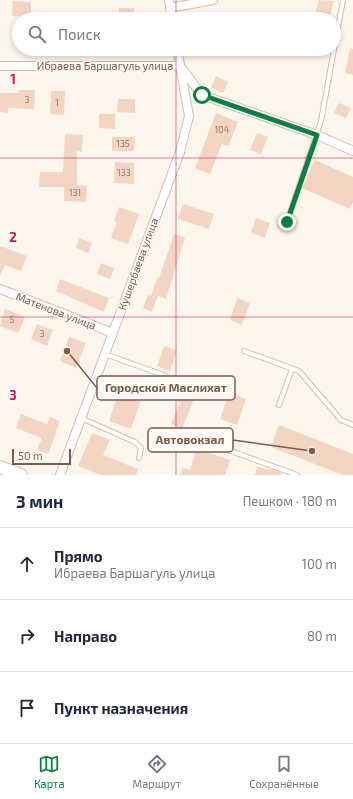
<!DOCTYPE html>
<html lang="ru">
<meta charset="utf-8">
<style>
body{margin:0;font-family:"Exo 2",sans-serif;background:#f6f6f7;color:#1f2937}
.scale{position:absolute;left:12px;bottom:10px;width:59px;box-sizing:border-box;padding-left:4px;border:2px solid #7a5c4d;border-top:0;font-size:11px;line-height:14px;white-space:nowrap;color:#7a5c4d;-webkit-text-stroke:3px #fffaf3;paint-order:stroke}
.stop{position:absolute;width:12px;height:12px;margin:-9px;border:3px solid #0b8043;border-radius:50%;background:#fff}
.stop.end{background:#0b8043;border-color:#fff;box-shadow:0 1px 4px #0008}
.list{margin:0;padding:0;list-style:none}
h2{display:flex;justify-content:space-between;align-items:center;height:52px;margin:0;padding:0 16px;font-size:17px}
h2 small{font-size:13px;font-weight:400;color:#747a83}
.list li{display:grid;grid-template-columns:26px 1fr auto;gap:12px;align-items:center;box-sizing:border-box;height:72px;padding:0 16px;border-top:1px solid #e0e1e3}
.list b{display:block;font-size:15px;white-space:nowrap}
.list p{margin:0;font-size:13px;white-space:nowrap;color:#747a83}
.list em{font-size:13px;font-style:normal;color:#747a83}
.icon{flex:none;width:22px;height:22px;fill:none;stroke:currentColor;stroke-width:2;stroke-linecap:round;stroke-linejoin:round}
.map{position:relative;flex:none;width:353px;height:475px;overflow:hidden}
.search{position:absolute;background:#fff;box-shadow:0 2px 6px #0003;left:12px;right:12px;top:12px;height:44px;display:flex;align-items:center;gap:10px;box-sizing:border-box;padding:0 14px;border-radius:22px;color:#747a83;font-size:15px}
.sheet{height:268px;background:#fff}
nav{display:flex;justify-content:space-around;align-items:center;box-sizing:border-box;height:56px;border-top:1px solid #e0e1e3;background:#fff;font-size:11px;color:#747a83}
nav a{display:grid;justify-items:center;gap:2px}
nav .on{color:#0b8043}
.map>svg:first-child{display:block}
</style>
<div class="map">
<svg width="353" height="475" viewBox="0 0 353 475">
<rect width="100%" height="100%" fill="#fdf6ec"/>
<g fill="#f3d5c3">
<polygon points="319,0 334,1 329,18 315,14"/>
<polygon points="13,1 31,2 31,17 12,16"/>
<rect x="119" y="8" width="15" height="11"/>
<polygon points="350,48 353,49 353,75 345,73"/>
<polygon points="216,76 228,82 223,93 211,87"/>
<polygon points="19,90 35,90 34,109 8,108 8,113 0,112 0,93 19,93"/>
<polygon points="51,91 65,91 64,115 50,114"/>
<polygon points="118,99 135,99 135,113 117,112"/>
<polygon points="339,103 351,108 346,118 334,113"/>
<polygon points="216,113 238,122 228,146 222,144 210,174 195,168"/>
<polygon points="99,114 115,114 115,129 99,128"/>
<polygon points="257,133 268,137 261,154 250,150"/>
<polygon points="65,134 83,135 82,152 77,151 77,185 87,186 86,202 64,201 64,187 39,187 40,172 63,172"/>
<polygon points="112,137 135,137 134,151 112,151"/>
<polygon points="315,160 353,177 353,202 350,209 302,188"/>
<polygon points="115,162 134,163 134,184 114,183"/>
<polygon points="183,204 214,214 209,229 178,219"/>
<polygon points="119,207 139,214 128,244 111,238 117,222 114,221"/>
<polygon points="256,218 270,223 265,238 251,233"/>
<polygon points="174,234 185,237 166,299 158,296 152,312 143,308 148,295 151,296 157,278 159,278"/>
<polygon points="79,238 92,243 88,253 76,248"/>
<polygon points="0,246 27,256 21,271 5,265 0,276"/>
<polygon points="101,263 114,268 110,279 97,274"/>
<polygon points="60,279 109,298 104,312 56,291"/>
<polygon points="237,298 250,303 242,325 230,320"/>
<polygon points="5,309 25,317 18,333 0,326"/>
<polygon points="37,324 53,330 47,346 31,339"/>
<polygon points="69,337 86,343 76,368 60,361"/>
<polygon points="164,346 177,350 170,371 157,366"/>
<polygon points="123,380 145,388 131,429 109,421"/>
<polygon points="165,381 196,394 182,429 171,424 180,402 160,394"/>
<polygon points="229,393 246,399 237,425 220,419"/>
<polygon points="21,414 47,424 50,417 60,421 48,454 37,450 42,438 16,428"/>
<polygon points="279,425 353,454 353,475 343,475 271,447"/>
<polygon points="92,433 110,440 103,455 138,469 136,475 101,475 78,466"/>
<polygon points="197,449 230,460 225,475 180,475 182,468 190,470"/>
<polygon points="257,467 277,471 282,473 281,475 255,475"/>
</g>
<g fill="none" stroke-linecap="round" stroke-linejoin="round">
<g stroke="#d1beb0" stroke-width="6">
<g id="lane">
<polyline points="287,222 321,121 343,0"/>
<polyline points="244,351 299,371 341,420 353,425"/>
<polyline points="105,354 166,376"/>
<polyline points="279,405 292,369"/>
<polyline points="81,418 135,442 141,448 139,458"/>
<polyline points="217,446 297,475"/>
</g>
</g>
<g stroke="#d1beb0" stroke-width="10">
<g id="street">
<polyline points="169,0 172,19"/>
<polyline points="170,8 213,0"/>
<polyline points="0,66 180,66 202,95 317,135 353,151"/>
<polyline points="0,289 113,333"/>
<polyline points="60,475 180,152 189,116 177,49"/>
</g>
</g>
<g stroke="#d6c0b0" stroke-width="14">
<polyline id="secondary" points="0,467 21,475"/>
</g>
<use href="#lane" stroke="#fff" stroke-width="4"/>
<use href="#street" stroke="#fff" stroke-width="8"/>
<use href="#secondary" stroke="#fff" stroke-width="12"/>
</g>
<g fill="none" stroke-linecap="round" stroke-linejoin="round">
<polyline stroke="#0b8043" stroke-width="5" points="202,95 317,135 287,222"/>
</g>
<path fill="none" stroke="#c2185b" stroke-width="1" stroke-opacity="0.55" d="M176,0V19M176,49V475M0,158H353M0,317H353"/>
<g text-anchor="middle" stroke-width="3" stroke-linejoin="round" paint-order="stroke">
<g font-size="9" fill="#987a6a">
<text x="27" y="103">3</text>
<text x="57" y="106">1</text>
<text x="222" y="133">104</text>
<text x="123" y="147">135</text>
<text x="124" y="176">133</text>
<text x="75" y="196">131</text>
<text x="12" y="323">5</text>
<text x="42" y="337">3</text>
</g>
<g font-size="11" fill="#7a5c4d" stroke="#fffaf3">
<text x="105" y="70">Ибраева Баршагуль улица</text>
<text transform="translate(138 264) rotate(-70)" y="4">Кушербаева улица</text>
<text transform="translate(56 311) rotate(21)" y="4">Матенова улица</text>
</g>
</g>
<g font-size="13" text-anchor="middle" font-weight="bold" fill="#c2185b" stroke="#fffaf3" stroke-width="3" stroke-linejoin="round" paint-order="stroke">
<text x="13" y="84">1</text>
<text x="13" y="242">2</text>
<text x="13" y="400">3</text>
</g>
<path fill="none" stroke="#7a5c4d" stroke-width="1.5" d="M67 351L97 388M312 451L233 440"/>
<g fill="#7a5c4d" stroke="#fffaf3" stroke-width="1.5">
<circle cx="67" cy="351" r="4"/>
<circle cx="312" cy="451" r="4"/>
</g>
<g fill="#fffaf3" stroke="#7a5c4d" stroke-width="1.5">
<rect x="97" y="376" width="138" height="24" rx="4"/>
<rect x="148" y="428" width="85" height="24" rx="4"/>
</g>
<g font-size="12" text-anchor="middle" font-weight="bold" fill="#7a5c4d">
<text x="166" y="392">Городской Маслихат</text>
<text x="190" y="444">Автовокзал</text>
</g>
</svg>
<div class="scale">50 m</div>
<div class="stop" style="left:202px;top:95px"></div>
<div class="stop end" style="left:287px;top:222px"></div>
<div class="search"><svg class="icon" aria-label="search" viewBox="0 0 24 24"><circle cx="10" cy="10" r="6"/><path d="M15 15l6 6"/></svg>Поиск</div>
</div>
<section class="sheet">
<h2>3 мин<small>Пешком · 180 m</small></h2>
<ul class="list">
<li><svg class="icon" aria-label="ahead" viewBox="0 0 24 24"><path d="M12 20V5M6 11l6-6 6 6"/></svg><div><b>Прямо</b><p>Ибраева Баршагуль улица</p></div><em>100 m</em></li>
<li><svg class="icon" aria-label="right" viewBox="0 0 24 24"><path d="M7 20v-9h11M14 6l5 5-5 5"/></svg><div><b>Направо</b></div><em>80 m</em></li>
<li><svg class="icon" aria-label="arrive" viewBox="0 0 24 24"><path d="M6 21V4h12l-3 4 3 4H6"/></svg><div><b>Пункт назначения</b></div></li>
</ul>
</section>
<nav>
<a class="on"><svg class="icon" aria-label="map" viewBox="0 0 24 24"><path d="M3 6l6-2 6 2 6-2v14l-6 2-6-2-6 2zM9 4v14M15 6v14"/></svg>Карта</a>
<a><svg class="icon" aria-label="directions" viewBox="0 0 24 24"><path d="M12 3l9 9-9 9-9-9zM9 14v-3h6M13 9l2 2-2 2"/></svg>Маршрут</a>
<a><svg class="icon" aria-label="saved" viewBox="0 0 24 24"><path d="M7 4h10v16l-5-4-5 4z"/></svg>Сохранённые</a>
</nav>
